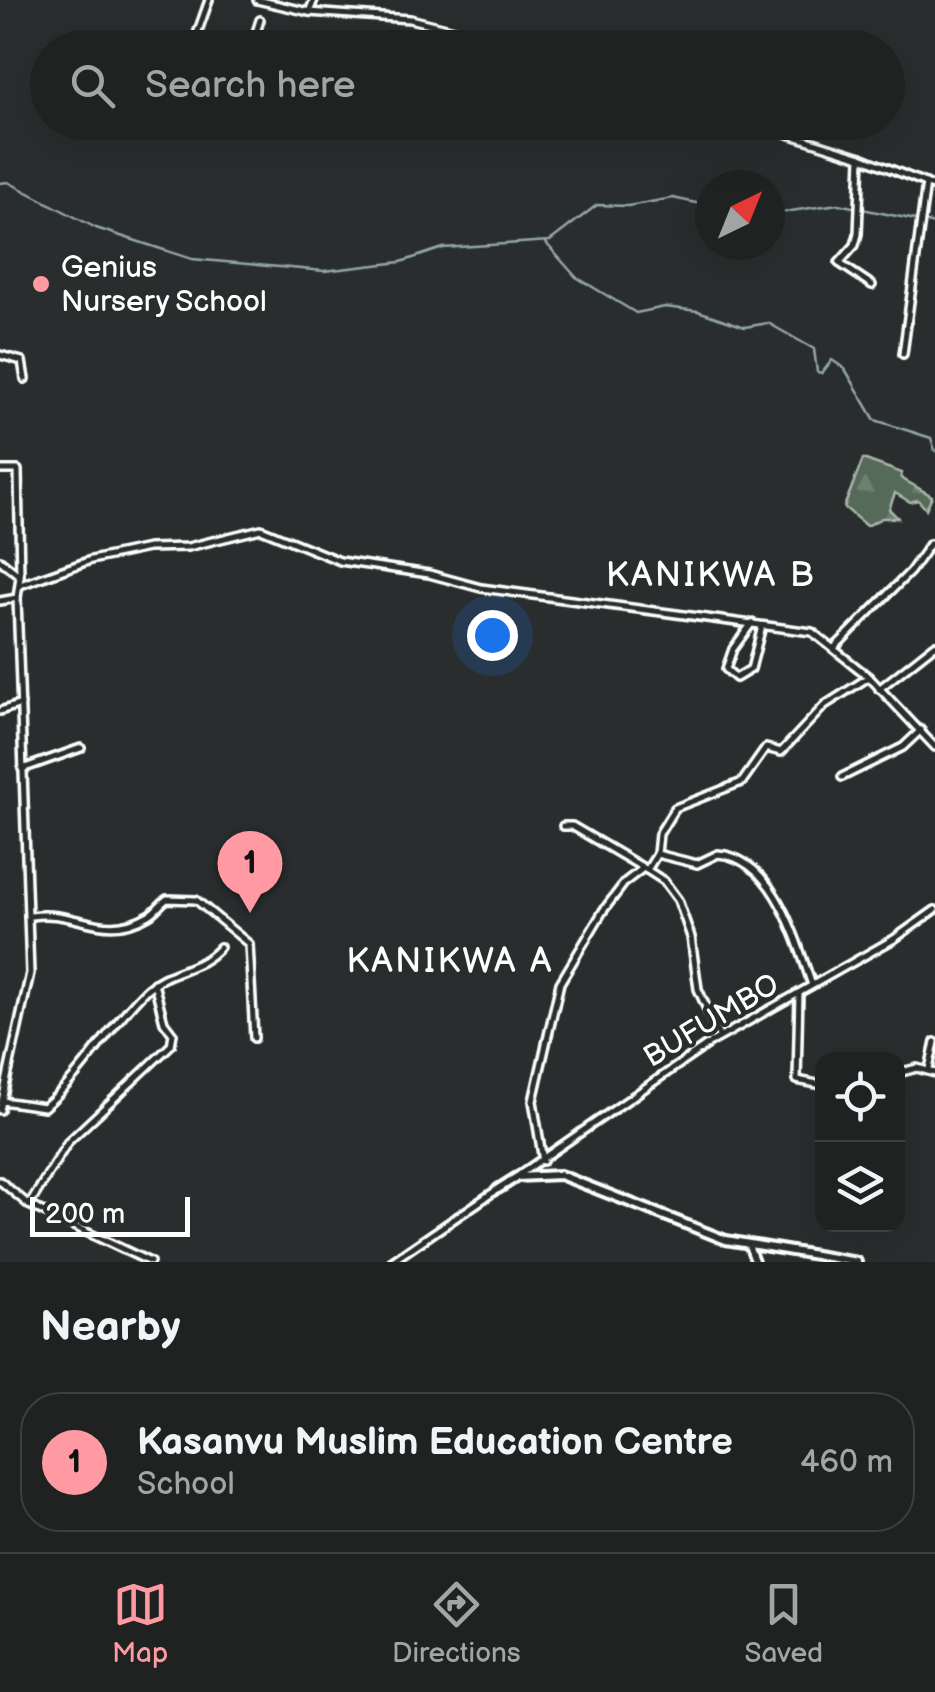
<!DOCTYPE html>
<style>
body{margin:0;font-family:"Balsamiq Sans",sans-serif;background:#2d2f2f;color:#f1f3f6}
.controls{position:absolute;right:30px;bottom:30px;display:grid;overflow:hidden;border-radius:20px;box-shadow:0 10px 40px #0002}
.controls button{width:90px;height:90px;display:grid;place-items:center;padding:0;border:0;border-bottom:2px solid #3d3f40;background:#202222;color:#f1f3f6;font:50px sans-serif}
.compass{position:absolute;left:695px;top:170px;width:90px;height:90px;border-radius:50%;background:#202222;box-shadow:0 10px 40px #0002;rotate:43deg}
.scale{position:absolute;left:30px;bottom:25px;width:160px;box-sizing:border-box;padding-left:10px;border:5px solid #fff;border-top:0;font-size:28px;line-height:35px;white-space:nowrap;color:#fff;-webkit-text-stroke:8px #2a2d2e;paint-order:stroke}
.you{position:absolute;left:492px;top:635px;width:35px;height:35px;margin:-25px;border:8px solid #fff;border-radius:50%;background:#1a73e8;box-shadow:0 0 0 15px #1a73e833}
.badge{display:grid;place-items:center;width:65px;height:65px;border-radius:50%;background:#ff9aa2;color:#111;font-size:32px;font-weight:700}
.pin{position:absolute;translate:-50% -82px;filter:drop-shadow(0 2px 5px #0008)}
.pin::after{content:'';position:absolute;top:52px;width:35px;height:30px;background:inherit;clip-path:polygon(0 0,100% 0,50% 100%)}
.list{margin:0;padding:0;list-style:none}
h2{display:flex;justify-content:space-between;align-items:center;height:130px;margin:0;padding:0 40px;font-size:42px}
h2 small{font-size:32px;font-weight:400;color:#a2a4a5}
.list li{display:grid;grid-template-columns:65px 1fr auto;gap:30px;align-items:center;box-sizing:border-box;height:140px;margin:0 20px 20px;padding:0 20px;border:2px solid #3d3f40;border-radius:40px}
.list b{display:block;font-size:38px;white-space:nowrap}
.list p{margin:0;font-size:32px;white-space:nowrap;color:#a2a4a5}
.list em{font-size:32px;font-style:normal;color:#a2a4a5}
.icon{flex:none;width:55px;height:55px;fill:none;stroke:currentColor;stroke-width:2;stroke-linecap:round;stroke-linejoin:round}
.map{position:relative;flex:none;width:935px;height:1262px;overflow:hidden}
.search{position:absolute;background:#202222;box-shadow:0 10px 40px #0002;left:30px;right:30px;top:30px;height:110px;display:flex;align-items:center;gap:25px;box-sizing:border-box;padding:0 35px;border-radius:55px;color:#a2a4a5;font-size:38px}
.sheet{height:290px;background:#202222}
nav{display:flex;justify-content:space-around;align-items:center;box-sizing:border-box;height:140px;border-top:2px solid #3d3f40;background:#202222;font-size:28px;color:#a2a4a5}
nav a{display:grid;justify-items:center;gap:5px}
nav .on{color:#ff9aa2}
.map>svg:first-child{display:block}
</style>
<div class="map">
<svg width="935" height="1262" viewBox="0 0 935 1262">
<defs>
<pattern id="forest-firs" width="22" height="20" patternUnits="userSpaceOnUse" patternTransform="scale(2.5)"><rect width="22" height="20" fill="#556b58"/><path d="M5 1l3.5 6h-7zM16 11l3.5 6h-7z" fill="#6e8171"/></pattern>
</defs>
<rect width="100%" height="100%" fill="#2a2d2e"/>
<filter id="ink" filterUnits="userSpaceOnUse"><feTurbulence type="fractalNoise" baseFrequency=".01" numOctaves="2"/><feDisplacementMap in="SourceGraphic" scale="20" xChannelSelector="R" yChannelSelector="G"/><feConvolveMatrix kernelMatrix="1 2 1 2 8 2 1 2 1" color-interpolation-filters="sRGB"/></filter>
<g filter="url(#ink)">
<polygon fill="url(#forest-firs)" stroke="#aab5ac" stroke-width="2.5" points="863,459 902,473 901,478 932,496 926,509 918,500 910,502 895,493 889,509 898,518 882,518 866,526 844,507"/>
<g fill="none" stroke-linecap="round" stroke-linejoin="round">
<g stroke="#93a5a8" stroke-width="2.5">
<polyline points="0,183 8,182 96,228 192,259 324,271 401,262 443,248 550,241 597,205 628,206 673,198 710,206"/>
<polyline points="770,214 838,204 935,224"/>
<polyline points="545,242 576,277 636,313 665,307 698,311 745,327 768,323 814,349 817,372 822,373 832,360 845,369 875,420 931,438 935,451"/>
</g>
<g stroke="#fff" stroke-width="12">
<g id="minor">
<polyline points="257,0 309,12 410,19 526,48"/>
<polyline points="309,12 314,0"/>
<polyline points="192,48 209,0"/>
<polyline points="251,48 260,20"/>
<polyline points="173,122 186,129 192,122"/>
<polyline points="750,122 861,157 935,187"/>
<polyline points="861,157 858,234 855,245 839,263 872,285"/>
<polyline points="903,354 926,183"/>
<polyline points="0,355 22,361 25,379"/>
<polyline points="0,470 18,470 20,576"/>
<polyline points="0,560 20,576 17,598 30,973 0,1110"/>
<polyline points="20,585 91,560 148,548 188,547 261,529 340,561 429,574 481,588 812,632 869,677 935,747"/>
<polyline points="0,601 17,598"/>
<polyline points="752,623 733,649 726,669 736,678 751,669 762,626"/>
<polyline points="834,648 910,572 930,544"/>
<polyline points="879,689 935,645"/>
<polyline points="0,711 21,704"/>
<polyline points="22,769 81,748"/>
<polyline points="842,777 903,747 921,730"/>
<path d="M563,826H572L647,870L657,854L697,864L718,854C774,858 796,940 812,985"/>
<polyline points="657,854 659,834 675,808 742,782 766,748 781,752 825,705 869,677"/>
<polyline points="647,870 664,881 678,900 691,937 698,989 719,1036"/>
<path d="M31,916C78,909 102,942 149,915C155,912 160,904 167,899L196,900L249,944L254,1038"/>
<polyline points="799,993 797,1080 822,1085"/>
<polyline points="929,1069 935,1042"/>
<polyline points="898,1073 917,1068 935,1073"/>
<path d="M2,1101L44,1107C84,1074 109,1025 147,989C169,969 200,971 220,947"/>
<polyline points="543,1161 533,1101 560,983 603,911 625,882 642,869"/>
<polyline points="519,1175 710,1043 894,939 935,910"/>
<polyline points="0,1181 29,1205 150,1262"/>
<polyline points="29,1205 68,1142 171,1045 173,1034 164,1022 154,983"/>
<polyline points="748,1244 755,1262"/>
<polyline points="391,1262 498,1189"/>
</g>
</g>
<g stroke="#fff" stroke-width="14">
<polyline id="tertiary" points="498,1189 517,1177 560,1175 726,1240 857,1262"/>
</g>
<use href="#minor" stroke="#2a2d2e" stroke-width="5"/>
<use href="#tertiary" stroke="#2a2d2e" stroke-width="6"/>
</g>
</g>
<circle fill="#ff9aa2" stroke="#2a2d2e" stroke-width="4" cx="41" cy="284" r="10"/>
<g text-anchor="middle" stroke-width="8" stroke-linejoin="round" paint-order="stroke">
<g font-size="30" fill="#fff" stroke="#2a2d2e" text-anchor="start">
<text x="61" y="277">Genius<tspan x="61" dy="34">Nursery School</tspan></text>
</g>
<g font-size="30" fill="#fff" stroke="#2a2d2e">
<text transform="translate(711 1020) rotate(-31)" y="10">BUFUMBO</text>
</g>
<g font-size="35" letter-spacing="2.5" fill="#fff" stroke="#2a2d2e">
<text x="711" y="586">KANIKWA B</text>
<text x="450" y="972">KANIKWA A</text>
</g>
</g>
</svg>
<div class="controls">
<button><svg class="icon" aria-label="locate" viewBox="0 0 24 24"><circle cx="12" cy="12" r="6"/><path d="M12 2v4M12 18v4M2 12h4M18 12h4"/></svg></button>
<button><svg class="icon" aria-label="layers" viewBox="0 0 24 24"><path d="M12 4l9 5-9 5-9-5zM3 14l9 5 9-5"/></svg></button>
</div>
<svg class="compass" viewBox="-18 -18 36 36"><path d="M0-13l5 13h-10z" fill="#e53935"/><path d="M0 13l5-13h-10z" fill="#a2a4a5"/></svg>
<div class="scale">200 m</div>
<div class="you"></div>
<div class="pin badge" style="left:250px;top:913px">1</div>
<div class="search"><svg class="icon" aria-label="search" viewBox="0 0 24 24"><circle cx="10" cy="10" r="6"/><path d="M15 15l6 6"/></svg>Search here</div>
</div>
<section class="sheet">
<h2>Nearby<small></small></h2>
<ul class="list">
<li><span class="badge">1</span><div><b>Kasanvu Muslim Education Centre</b><p>School</p></div><em>460 m</em></li>
</ul>
</section>
<nav>
<a class="on"><svg class="icon" aria-label="map" viewBox="0 0 24 24"><path d="M3 6l6-2 6 2 6-2v14l-6 2-6-2-6 2zM9 4v14M15 6v14"/></svg>Map</a>
<a><svg class="icon" aria-label="directions" viewBox="0 0 24 24"><path d="M12 3l9 9-9 9-9-9zM9 14v-3h6M13 9l2 2-2 2"/></svg>Directions</a>
<a><svg class="icon" aria-label="saved" viewBox="0 0 24 24"><path d="M7 4h10v16l-5-4-5 4z"/></svg>Saved</a>
</nav>
